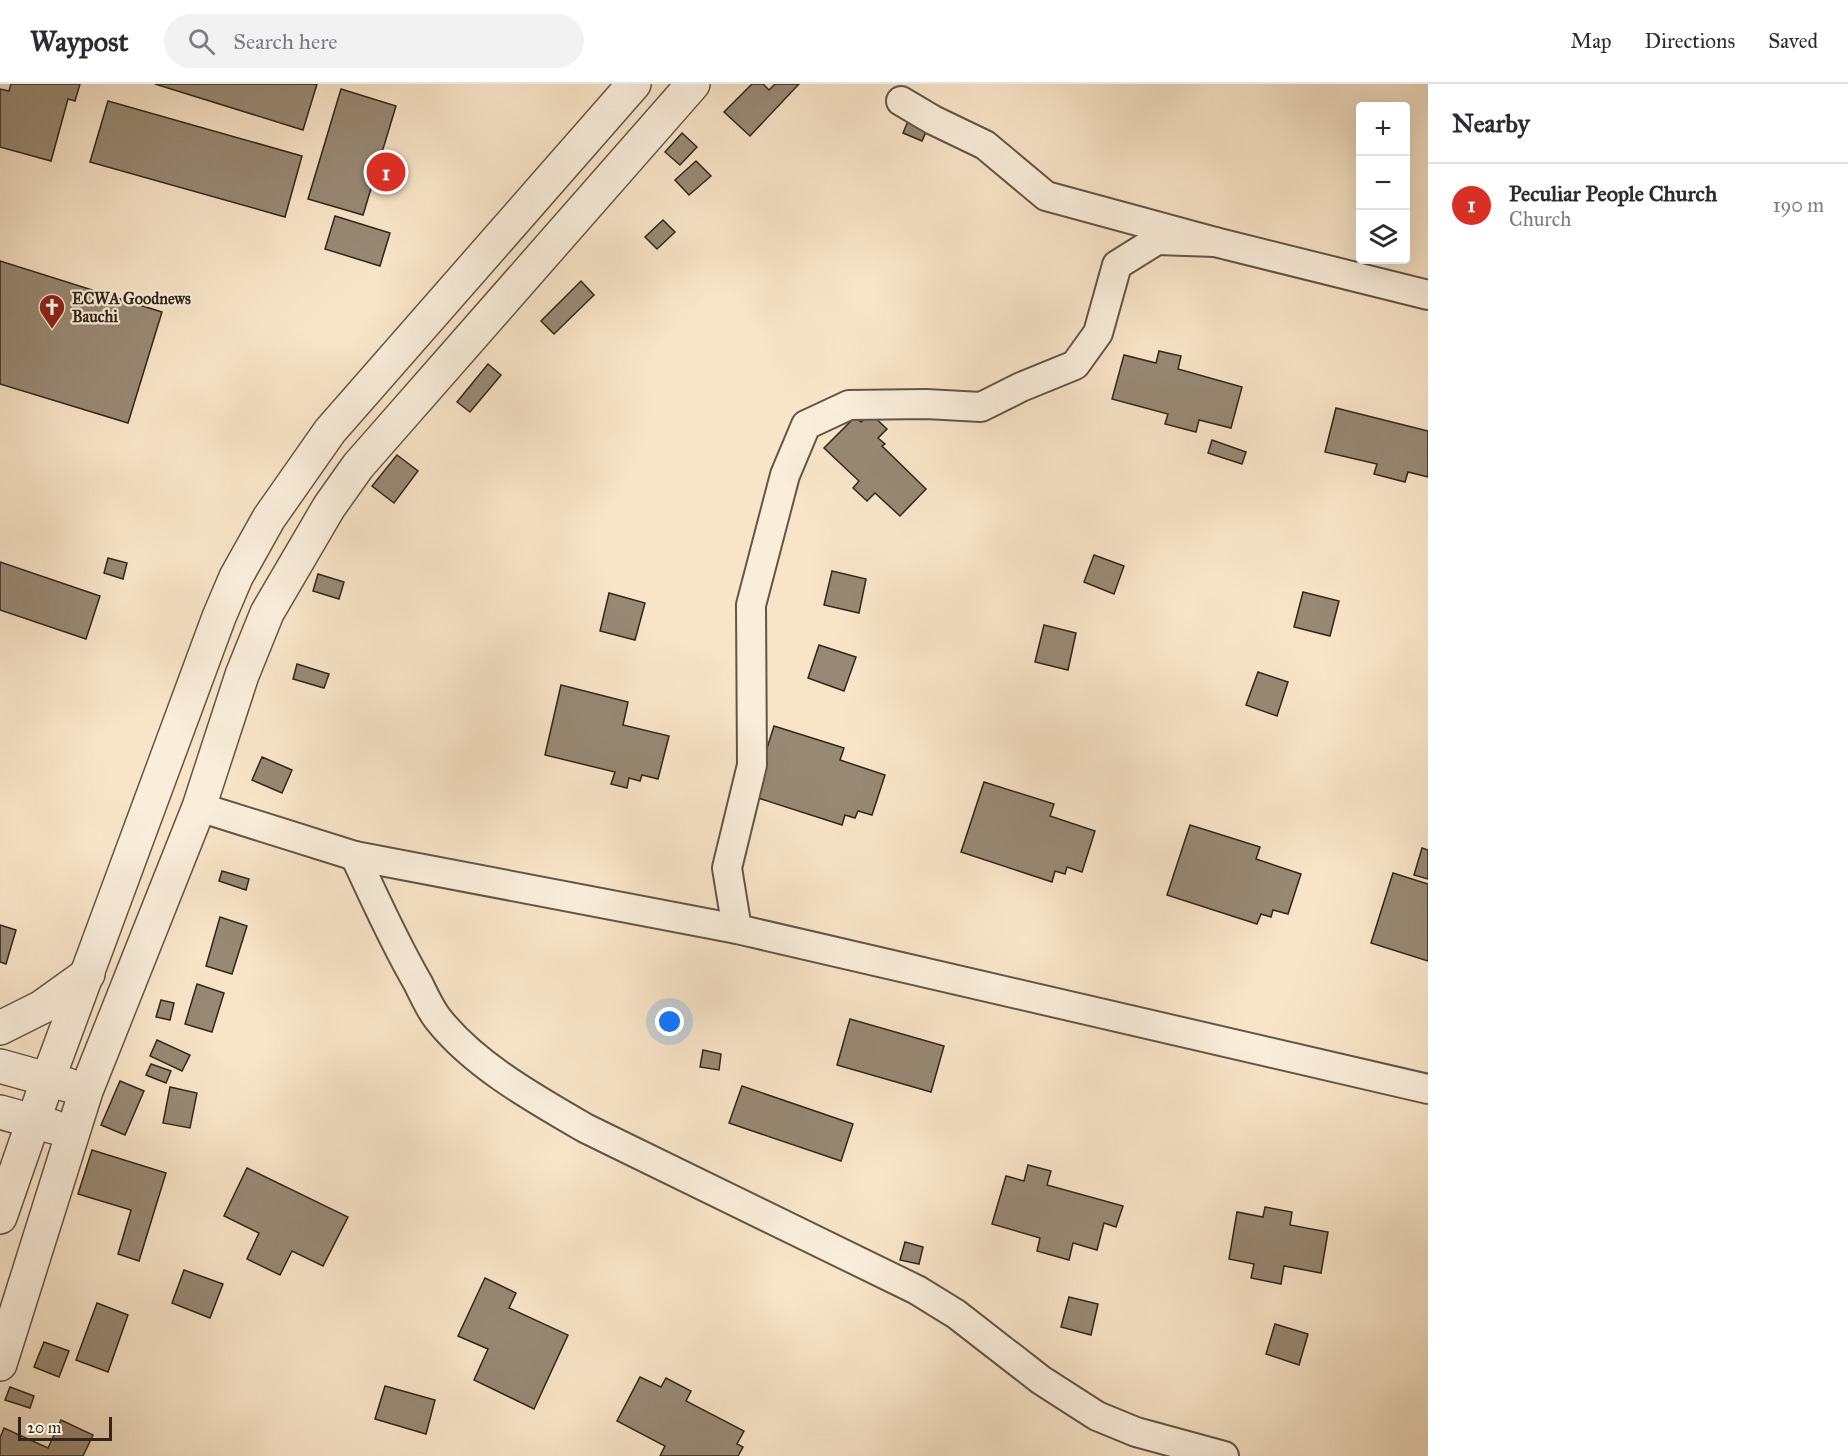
<!DOCTYPE html>
<meta charset="utf-8">
<style>
body{margin:0;font-family:"IM FELL Great Primer",serif;background:#f2f2f3;color:#2b2b33}
.controls{position:absolute;right:18px;top:18px;display:grid;overflow:hidden;border-radius:6px;box-shadow:0 6px 24px #0002}
.controls button{width:54px;height:54px;display:grid;place-items:center;padding:0;border:0;border-bottom:2px solid #e1e1e2;background:#fff;color:#2b2b33;font:30px sans-serif}
.scale{position:absolute;left:18px;bottom:15px;width:94px;box-sizing:border-box;padding-left:6px;border:3px solid #312619;border-top:0;font-size:16px;line-height:21px;white-space:nowrap;color:#312619;-webkit-text-stroke:4px #faeedb;paint-order:stroke}
.you{position:absolute;left:670px;top:938px;width:21px;height:21px;margin:-15px;border:4px solid #fff;border-radius:50%;background:#1a73e8;box-shadow:0 0 0 9px #1a73e833}
.badge{display:grid;place-items:center;width:39px;height:39px;border-radius:50%;background:#d93025;color:#fff;font-size:20px;font-weight:700}
.pin{position:absolute;translate:-50% -50%;border:3px solid #fff;box-shadow:0 2px 6px #0006}
.list{margin:0;padding:0;list-style:none}
h2{display:flex;justify-content:space-between;align-items:center;height:78px;margin:0;padding:0 24px;font-size:26px}
h2 small{font-size:20px;font-weight:400;color:#7c7c81}
.list li{display:grid;grid-template-columns:39px 1fr auto;gap:18px;align-items:center;box-sizing:border-box;height:84px;padding:0 24px;border-top:2px solid #e1e1e2}
.list b{display:block;font-size:22px;white-space:nowrap}
.list p{margin:0;font-size:20px;white-space:nowrap;color:#7c7c81}
.list em{font-size:20px;font-style:normal;color:#7c7c81}
.icon{flex:none;width:33px;height:33px;fill:none;stroke:currentColor;stroke-width:2;stroke-linecap:round;stroke-linejoin:round}
.map{position:relative;flex:none;width:1428px;height:1372px;overflow:hidden}
header{display:flex;align-items:center;gap:36px;box-sizing:border-box;height:84px;padding:0 30px;background:#fff;border-bottom:2px solid #e1e1e2}
header strong{font-size:28px}
nav{display:flex;gap:33px;margin-inline-start:auto;font-size:21px}
.search{width:420px;height:54px;background:#f2f2f3;display:flex;align-items:center;gap:15px;box-sizing:border-box;padding:0 21px;border-radius:33px;color:#7c7c81;font-size:22px}
main{display:flex}
aside{flex:1;background:#fff}
.map>svg:first-child{display:block}
</style>
<header>
<strong>Waypost</strong>
<div class="search"><svg class="icon" aria-label="search" viewBox="0 0 24 24"><circle cx="10" cy="10" r="6"/><path d="M15 15l6 6"/></svg>Search here</div>
<nav><a>Map</a><a>Directions</a><a>Saved</a></nav>
</header>
<main>
<div class="map">
<svg width="1428" height="1372" viewBox="0 0 1428 1372">
<rect width="100%" height="100%" fill="#f8e5c8"/>
<filter id="stains"><feTurbulence type="fractalNoise" baseFrequency=".00333" numOctaves="4"/><feColorMatrix values="0 0 0 0 .2 0 0 0 0 .09 0 0 0 0 .02 0 0 0 .5 -.17"/></filter>
<radialGradient id="worn" r=".72"><stop offset=".6" stop-color="#630" stop-opacity="0"/><stop offset="1" stop-color="#630" stop-opacity=".3"/></radialGradient>
<g fill="#988974" stroke="#312619" stroke-width="1.5">
<polygon points="11,0 80,0 75,17 68,15 51,77 0,63 0,5 9,7"/>
<polygon points="155,0 317,0 303,46"/>
<polygon points="752,0 763,0 769,6 775,0 799,0 750,52 724,28"/>
<polygon points="341,5 396,22 363,131 308,115"/>
<polygon points="108,17 302,72 285,133 90,78"/>
<polygon points="911,30 930,39 922,57 903,49"/>
<polygon points="682,49 697,63 680,81 665,68"/>
<polygon points="696,77 711,92 689,111 675,96"/>
<polygon points="335,132 390,149 380,182 325,165"/>
<polygon points="663,136 675,148 657,165 645,153"/>
<polygon points="0,177 162,228 128,339 0,300"/>
<polygon points="581,197 594,211 554,250 541,237"/>
<polygon points="1159,267 1181,272 1178,285 1242,303 1231,344 1199,336 1196,348 1165,340 1168,330 1112,315 1124,271 1156,279"/>
<polygon points="488,280 501,291 470,328 457,318"/>
<polygon points="1336,324 1428,347 1428,393 1408,388 1405,398 1374,390 1377,380 1325,368"/>
<polygon points="870,329 887,345 878,354 885,360 882,362 926,405 900,432 875,409 867,417 853,404 859,397 824,364 855,333 861,338"/>
<polygon points="1212,356 1246,368 1242,380 1208,369"/>
<polygon points="397,371 418,387 394,419 372,402"/>
<polygon points="1094,471 1124,482 1114,510 1084,498"/>
<polygon points="108,474 127,479 123,495 104,489"/>
<polygon points="0,478 100,512 86,555 0,526"/>
<polygon points="832,487 866,495 859,529 824,521"/>
<polygon points="318,490 344,498 339,515 313,507"/>
<polygon points="1303,508 1339,517 1330,552 1294,543"/>
<polygon points="609,509 645,519 635,556 600,547"/>
<polygon points="1044,541 1076,549 1068,586 1035,578"/>
<polygon points="819,561 856,573 844,607 808,594"/>
<polygon points="297,580 329,590 324,604 293,595"/>
<polygon points="1258,588 1288,598 1277,632 1246,621"/>
<polygon points="561,601 628,618 623,641 669,652 658,695 642,691 640,697 629,694 627,704 611,700 615,688 545,671"/>
<polygon points="774,642 844,664 840,676 885,691 872,731 858,727 855,734 845,731 842,741 752,712"/>
<polygon points="262,673 292,686 282,709 252,696"/>
<polygon points="984,698 1054,720 1050,732 1095,747 1082,788 1067,783 1065,790 1055,787 1052,798 961,768"/>
<polygon points="1190,741 1260,763 1256,775 1301,790 1288,830 1273,826 1271,833 1261,830 1257,840 1167,811"/>
<polygon points="1422,764 1428,766 1428,795 1414,791"/>
<polygon points="222,787 249,795 246,806 219,797"/>
<polygon points="1393,789 1428,800 1428,877 1371,859"/>
<polygon points="220,833 247,842 232,890 206,882"/>
<polygon points="0,841 16,846 6,880 0,878"/>
<polygon points="197,900 224,909 212,948 185,940"/>
<polygon points="161,916 174,919 170,936 156,933"/>
<polygon points="850,935 944,962 931,1008 837,981"/>
<polygon points="157,956 190,971 182,987 150,972"/>
<polygon points="703,966 721,970 719,986 700,983"/>
<polygon points="151,980 171,987 166,999 146,991"/>
<polygon points="120,997 144,1007 125,1051 101,1041"/>
<polygon points="742,1002 853,1040 841,1077 729,1039"/>
<polygon points="170,1003 197,1009 190,1044 163,1039"/>
<polygon points="92,1066 166,1089 139,1177 118,1170 131,1126 78,1110"/>
<polygon points="1028,1081 1051,1087 1047,1101 1123,1122 1116,1143 1104,1139 1097,1166 1073,1159 1069,1176 1037,1167 1040,1154 992,1140 1006,1092 1024,1097"/>
<polygon points="247,1084 348,1133 323,1182 292,1167 280,1191 247,1175 259,1149 224,1132"/>
<polygon points="1265,1123 1292,1128 1290,1141 1328,1148 1321,1189 1284,1182 1281,1200 1251,1194 1254,1180 1229,1175 1237,1128 1263,1133"/>
<polygon points="905,1158 923,1163 919,1180 900,1176"/>
<polygon points="184,1186 223,1200 210,1234 172,1219"/>
<polygon points="485,1194 516,1209 509,1224 568,1251 534,1325 474,1296 488,1265 458,1252"/>
<polygon points="1069,1213 1098,1220 1091,1251 1061,1243"/>
<polygon points="97,1219 128,1231 108,1288 76,1276"/>
<polygon points="1275,1240 1308,1250 1299,1281 1266,1270"/>
<polygon points="44,1258 69,1267 59,1293 34,1283"/>
<polygon points="640,1293 661,1303 666,1294 691,1307 686,1317 744,1347 737,1360 743,1363 738,1372 660,1372 665,1362 617,1337"/>
<polygon points="385,1302 435,1316 426,1350 375,1335"/>
<polygon points="10,1303 34,1312 30,1324 5,1316"/>
<polygon points="61,1336 93,1351 83,1372 0,1372 0,1354 4,1344 48,1364"/>
</g>
<g fill="none" stroke-linecap="round" stroke-linejoin="round">
<g stroke="#635645" stroke-width="32">
<g id="minor">
<polyline points="901,17 933,36 985,61 1046,112 1215,158 1428,211"/>
<polyline points="199,723 355,772 737,845 1428,1005"/>
<path d="M355,772C375,815 394,858 418,899C424,911 430,925 438,935C474,981 535,1015 585,1044L917,1206L956,1230L1041,1296L1097,1332L1136,1348L1224,1372"/>
<polyline points="737,845 727,784 752,681 751,521 785,391 806,341 849,321 926,320 981,323 1021,303 1075,281 1098,249 1117,181 1157,156 1215,158"/>
</g>
</g>
<g stroke="#635645" stroke-width="36">
<g id="tertiary">
<polyline points="0,944 42,923 88,890"/>
<polyline points="0,982 68,1001"/>
<polyline points="0,1028 54,1043"/>
<polyline points="0,1133 48,995 219,533 236,493 269,434 330,347 634,0"/>
<polyline points="0,1280 86,1007 199,723 242,591 267,529 329,423 358,382 693,0"/>
</g>
</g>
<use href="#minor" stroke="#faeedb" stroke-width="28"/>
<use href="#tertiary" stroke="#faeedb" stroke-width="33"/>
</g>
<defs>
<g id="church-pin" transform="scale(1.35)"><path d="M0 17L-7.5 6A9.5 9.5 0 1 1 7.5 6Z" fill="#8f2418" stroke="#faeedb"/><path d="M-1.2-6h2.4v3.5h3.3v2.4h-3.3V6h-2.4V-.1h-3.3v-2.4h3.3Z" fill="#fff"/></g>
</defs>
<g fill-rule="evenodd">
<use href="#church-pin" x="52" y="223"/>
</g>
<g text-anchor="middle" stroke-width="4.5" stroke-linejoin="round" paint-order="stroke">
<g font-size="16" font-weight="bold" fill="#312619" stroke="#faeedb" text-anchor="start">
<text x="72" y="220">ECWA Goodnews<tspan x="72" dy="18">Bauchi</tspan></text>
</g>
</g>
<rect width="100%" height="100%" filter="url(#stains)"/>
<rect width="100%" height="100%" fill="url(#worn)"/>
</svg>
<div class="controls">
<button>+</button>
<button>−</button>
<button><svg class="icon" aria-label="layers" viewBox="0 0 24 24"><path d="M12 4l9 5-9 5-9-5zM3 14l9 5 9-5"/></svg></button>
</div>
<div class="scale">20 m</div>
<div class="you"></div>
<div class="pin badge" style="left:386px;top:88px">1</div>
</div>
<aside>
<h2>Nearby<small></small></h2>
<ul class="list">
<li><span class="badge">1</span><div><b>Peculiar People Church</b><p>Church</p></div><em>190 m</em></li>
</ul>
</aside>
</main>
